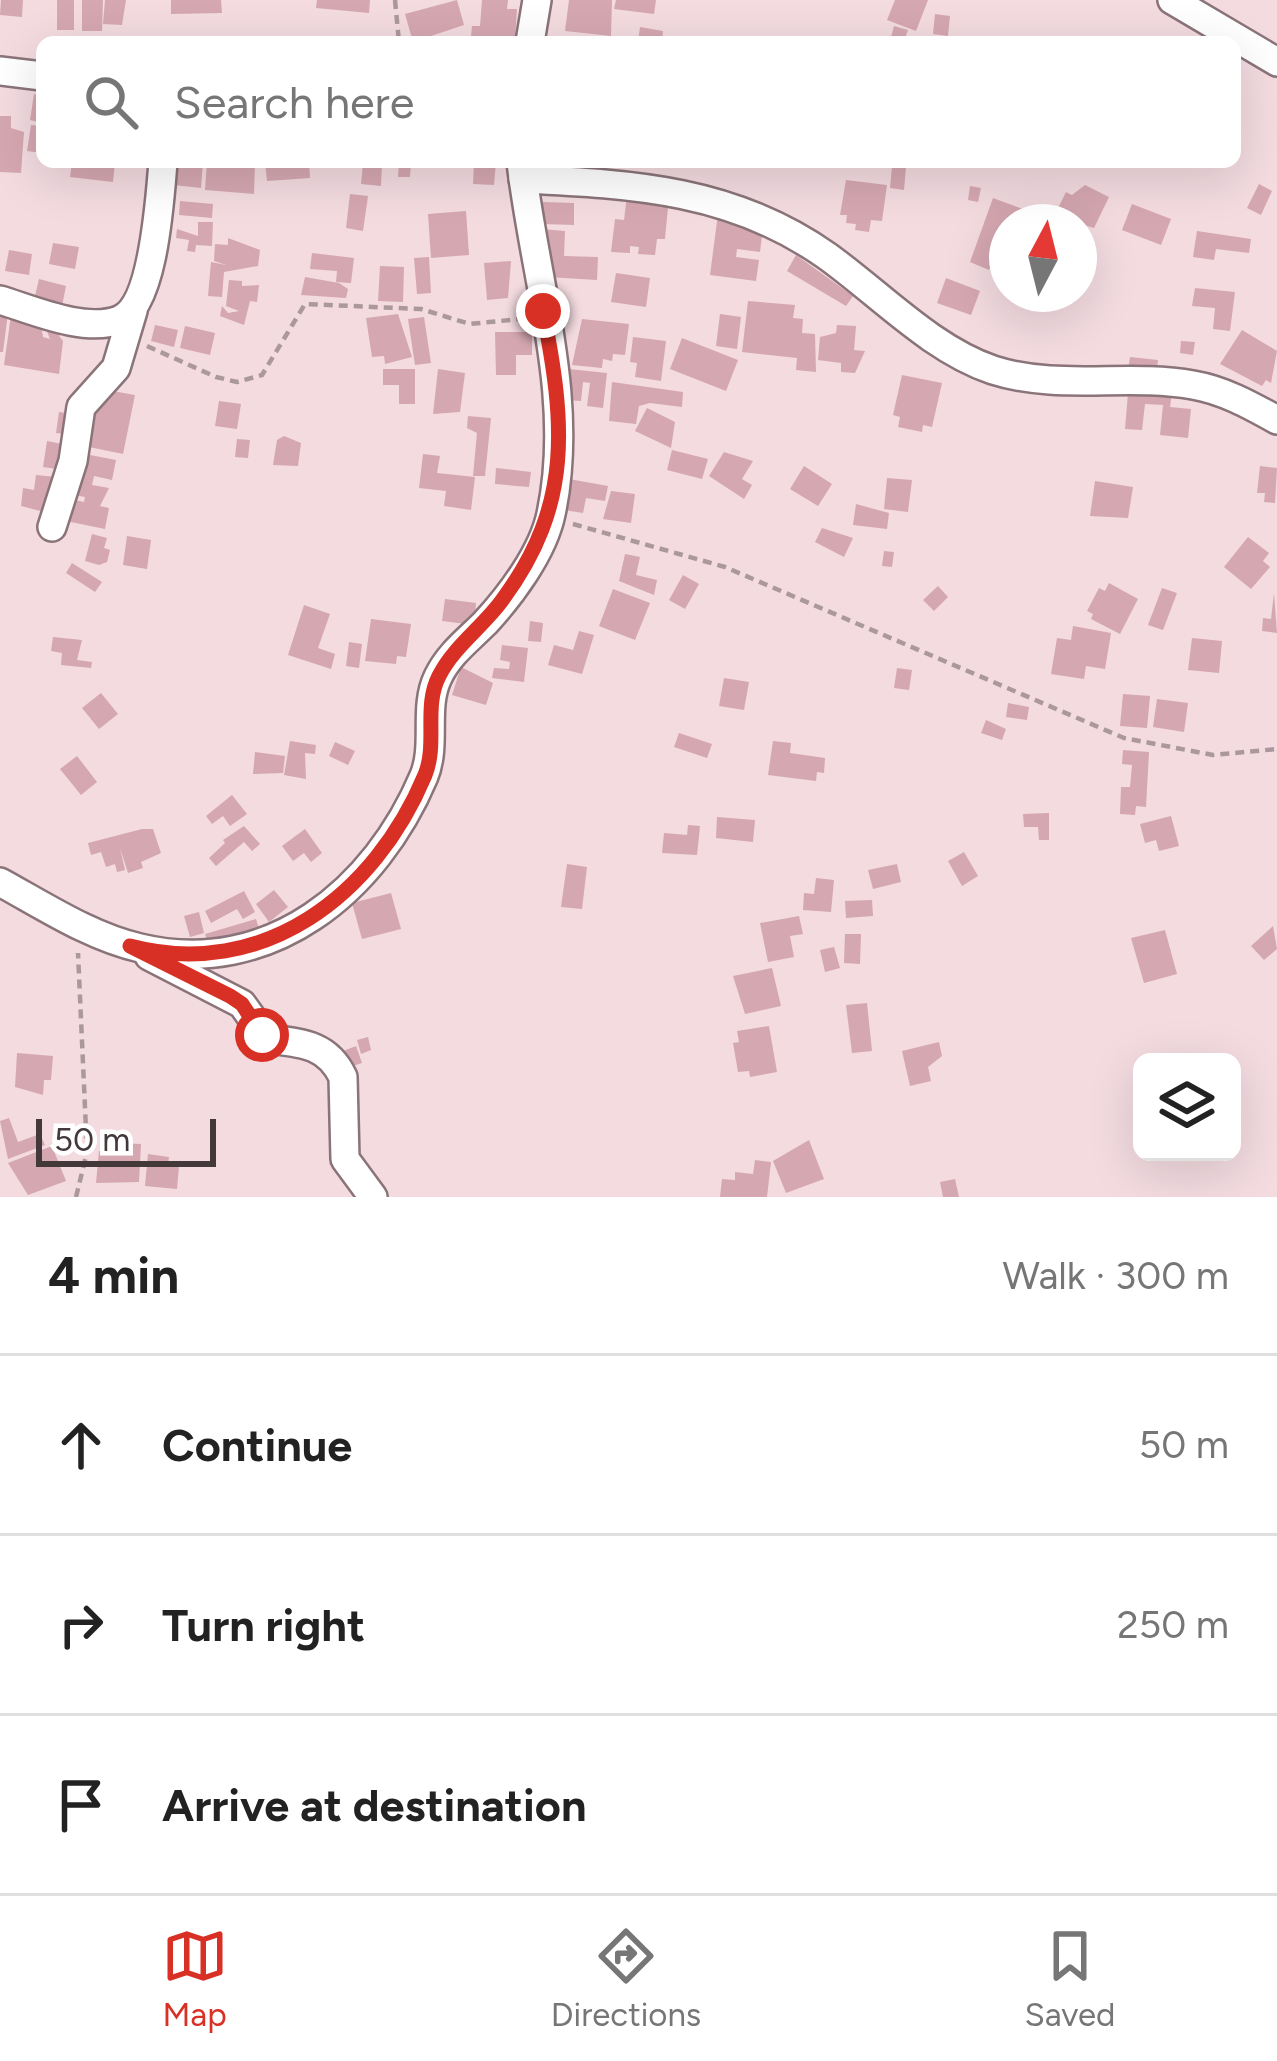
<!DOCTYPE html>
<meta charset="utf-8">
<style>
body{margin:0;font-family:Figtree,sans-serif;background:#f6f6f6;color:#222}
.controls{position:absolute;right:36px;bottom:36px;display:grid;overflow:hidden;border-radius:18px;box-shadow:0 12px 48px #0002}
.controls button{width:108px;height:108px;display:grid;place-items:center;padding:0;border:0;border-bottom:3px solid #e0e0e0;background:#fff;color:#222;font:60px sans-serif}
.compass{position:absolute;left:989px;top:204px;width:108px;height:108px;border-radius:50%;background:#fff;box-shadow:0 12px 48px #0002;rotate:7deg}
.scale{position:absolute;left:36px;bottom:30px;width:180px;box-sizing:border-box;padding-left:12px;border:6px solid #43393b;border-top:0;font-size:33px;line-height:42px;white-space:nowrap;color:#43393b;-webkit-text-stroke:9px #fff;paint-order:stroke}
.stop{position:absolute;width:36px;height:36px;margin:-27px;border:9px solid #d93025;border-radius:50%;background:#fff}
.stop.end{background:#d93025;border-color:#fff;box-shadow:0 3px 12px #0008}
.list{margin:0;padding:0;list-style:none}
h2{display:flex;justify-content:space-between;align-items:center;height:156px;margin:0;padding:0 48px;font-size:51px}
h2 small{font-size:39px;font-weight:400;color:#767676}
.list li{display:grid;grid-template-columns:78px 1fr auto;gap:36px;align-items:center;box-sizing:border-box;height:180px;padding:0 48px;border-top:3px solid #e0e0e0}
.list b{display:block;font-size:45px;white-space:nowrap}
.list em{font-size:39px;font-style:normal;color:#767676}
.icon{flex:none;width:66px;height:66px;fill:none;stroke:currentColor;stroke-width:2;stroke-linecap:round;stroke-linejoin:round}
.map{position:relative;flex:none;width:1277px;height:1197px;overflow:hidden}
.search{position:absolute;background:#fff;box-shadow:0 12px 48px #0002;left:36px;right:36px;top:36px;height:132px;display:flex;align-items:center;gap:30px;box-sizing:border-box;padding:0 42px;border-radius:18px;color:#767676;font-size:45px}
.sheet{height:696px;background:#fff}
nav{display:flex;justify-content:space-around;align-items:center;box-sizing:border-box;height:168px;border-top:3px solid #e0e0e0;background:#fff;font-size:33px;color:#767676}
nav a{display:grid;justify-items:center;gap:6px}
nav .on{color:#d93025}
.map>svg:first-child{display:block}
</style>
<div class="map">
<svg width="1277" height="1197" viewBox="0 0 1277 1197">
<rect width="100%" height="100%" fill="#f3dbe0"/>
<g fill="#d5a7b1">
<polygon points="1,0 23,0 22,17 0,15"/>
<rect x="57" y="0" width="17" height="30"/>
<polygon points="82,0 103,0 102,31 82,31"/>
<polygon points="105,0 126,0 122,25 103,24"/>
<polygon points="171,0 221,0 222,13 171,14"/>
<polygon points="317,0 370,0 369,13 316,8"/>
<polygon points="457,0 464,25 413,42 405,14"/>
<polygon points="482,0 508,0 507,9 517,9 515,39 479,42 479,36 471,36 472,26 480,26"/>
<polygon points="569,0 612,0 611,36 565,31"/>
<polygon points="616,0 656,0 654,14 614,9"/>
<polygon points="895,0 928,0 916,31 887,20"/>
<polygon points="935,14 950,16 948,36 933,34"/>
<polygon points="894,26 908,30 904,41 891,37"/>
<polygon points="640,27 663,31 662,42 638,42"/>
<polygon points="34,94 42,95 42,123 30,120"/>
<polygon points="0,116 11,116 11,128 24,132 21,173 0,172"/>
<polygon points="31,125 42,126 42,153 27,151"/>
<polygon points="72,162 115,162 113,182 70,177"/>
<polygon points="168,162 203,162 201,188 173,185"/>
<polygon points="207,162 255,162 254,194 205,190"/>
<polygon points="265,162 309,162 310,178 267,181"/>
<polygon points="399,162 411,163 410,177 398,177"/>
<polygon points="474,162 496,162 494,185 473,184"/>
<polygon points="363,163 382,164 381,186 361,184"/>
<polygon points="892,166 906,167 904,190 890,188"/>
<polygon points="846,180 887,185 882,221 871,220 869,232 855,230 856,224 846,223 847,215 840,215"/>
<polygon points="1259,184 1272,191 1261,215 1247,208"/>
<polygon points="1085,185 1109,197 1094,228 1054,216 1066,192 1072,195"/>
<polygon points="970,186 981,188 978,202 968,200"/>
<polygon points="350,194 368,196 363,231 346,228"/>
<polygon points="627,196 661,200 660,207 668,207 665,239 657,239 655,255 638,254 639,247 630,246 630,253 611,252 615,219 624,220"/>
<polygon points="993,198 1036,214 1033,222 1007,222 1007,250 998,247 989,270 970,262"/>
<polygon points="180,201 213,204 212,218 179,215"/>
<polygon points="543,202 574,203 574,225 542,224"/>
<polygon points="1132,204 1171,219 1161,245 1122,230"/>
<polygon points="466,211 469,255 431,258 428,214"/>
<polygon points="718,214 764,220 760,252 737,249 736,257 759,260 756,281 710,275"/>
<polygon points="198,222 213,222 212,246 196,245 195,252 187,251 189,240 176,238 177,229 198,236"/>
<polygon points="542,229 565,231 564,256 598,257 597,280 547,277"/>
<polygon points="1197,231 1251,239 1249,253 1216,249 1214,260 1193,257"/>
<polygon points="228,238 260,250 258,266 224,272 222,297 208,296 211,262 226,265 214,261 215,244 228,245"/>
<polygon points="53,243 79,247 75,269 49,264"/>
<polygon points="9,250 32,254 29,275 5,271"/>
<polygon points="312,253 354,258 351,283 336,282 337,271 310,269"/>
<polygon points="796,255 853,296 846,306 787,271"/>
<polygon points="429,257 431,293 417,294 414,258"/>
<polygon points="511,261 508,298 487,300 484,263"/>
<polygon points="380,266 404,267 403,302 378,301"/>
<polygon points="616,273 650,278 646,307 611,302"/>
<polygon points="305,277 339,283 348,289 346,298 301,295"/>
<polygon points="946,278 980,291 971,315 937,303"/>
<polygon points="39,279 66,286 62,306 34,300"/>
<polygon points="229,280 242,281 242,286 259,285 257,302 250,301 244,325 220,316 222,306 228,313 239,311 226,306"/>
<polygon points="1195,288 1235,292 1230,331 1213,329 1215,308 1192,306"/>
<polygon points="748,301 795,305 793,318 803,319 802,333 815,334 816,372 796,370 797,358 742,352"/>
<polygon points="0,312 8,313 3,352 0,352"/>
<polygon points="398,314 412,357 385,364 384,356 372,357 366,318"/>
<polygon points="720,314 741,317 737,349 716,346"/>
<polygon points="11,315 40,319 43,337 50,339 46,329 64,332 59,336 63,341 59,374 4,365"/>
<polygon points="424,317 431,363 415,365 408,319"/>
<polygon points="582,319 629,324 625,355 613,354 612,361 603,359 602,368 572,365"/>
<polygon points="155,325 178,330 174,347 151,341"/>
<polygon points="837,325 856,326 854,350 865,351 855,373 841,372 841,363 818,360 820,337 836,333"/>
<polygon points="185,326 215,333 210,355 180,348"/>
<polygon points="1242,330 1277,351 1271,383 1266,380 1262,386 1220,364"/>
<polygon points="495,332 532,332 532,355 516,355 516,375 496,375"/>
<polygon points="633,337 666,341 661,381 635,377 637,363 630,362"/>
<polygon points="682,338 738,360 726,391 670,369"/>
<polygon points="1181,341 1195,342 1193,355 1180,353"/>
<polygon points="1130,357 1158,360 1156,380 1127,377"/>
<polygon points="383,369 415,369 415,404 399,404 399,385 383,385"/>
<polygon points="438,369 465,373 460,412 433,414"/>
<polygon points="569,369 607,373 603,408 587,406 590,383 583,382 581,401 566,400"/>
<polygon points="902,375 942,383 932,427 923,425 922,432 898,427 900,417 893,415"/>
<polygon points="612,382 683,392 682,407 650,403 639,406 636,424 609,421"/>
<polygon points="101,389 135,395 123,454 89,447"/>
<polygon points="1144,389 1172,392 1170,407 1191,409 1188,438 1160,435 1163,405 1145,404 1142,430 1125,429 1128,393 1143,395"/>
<polygon points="219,401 241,404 237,429 215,426"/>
<polygon points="647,408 675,422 671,448 635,431"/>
<polygon points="59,412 75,414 73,435 56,433"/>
<polygon points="468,416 491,418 485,476 473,476 477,433 467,428"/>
<polygon points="284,436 301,443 298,466 273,465 277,440"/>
<polygon points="237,439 250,440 248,458 235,457"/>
<polygon points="47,441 67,445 64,470 43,467"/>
<polygon points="672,450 708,459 702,479 667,470"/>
<polygon points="724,452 753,461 742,479 752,485 744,499 709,476"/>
<polygon points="85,454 116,460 112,480 94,476 92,485 109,488 100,506 109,508 105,529 66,521 70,499 84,502 85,497 74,495"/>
<polygon points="423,454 440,456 437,473 475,477 471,510 444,506 446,491 419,488"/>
<polygon points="804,466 832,484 818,506 790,489"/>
<polygon points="1260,466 1277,468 1275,503 1264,502 1265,493 1257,493"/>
<polygon points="496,468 531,472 529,487 495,484"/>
<polygon points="36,475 57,477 52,514 21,506 23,488 34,490"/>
<polygon points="887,478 912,480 908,512 884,509"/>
<polygon points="569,479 608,486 605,501 586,498 583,513 564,510"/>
<polygon points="1095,481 1133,487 1128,518 1090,516"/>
<polygon points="611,491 635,494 631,523 603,519"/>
<polygon points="856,504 889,513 887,529 853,525"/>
<polygon points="822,528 853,538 844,557 815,542"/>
<polygon points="92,534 107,538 104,548 110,550 107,562 99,565 85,561"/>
<polygon points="127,536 151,540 147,569 123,565"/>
<polygon points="1248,537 1269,553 1263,561 1270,567 1251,589 1224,567"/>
<polygon points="884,551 894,552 892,567 882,566"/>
<polygon points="625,554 640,557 636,575 657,580 654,595 619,581"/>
<polygon points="72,563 102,582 95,592 66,573"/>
<polygon points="683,575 699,584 685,609 669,600"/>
<polygon points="1109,583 1138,599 1120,634 1091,619 1093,614 1087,611 1099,588 1105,591"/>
<polygon points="938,586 948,597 934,611 923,600"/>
<polygon points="1162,588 1177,593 1163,630 1148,625"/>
<polygon points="613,589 650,603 635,640 599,626"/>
<polygon points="1274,593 1277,633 1262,631 1263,618 1271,619"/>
<polygon points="445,599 476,603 474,625 442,621"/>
<polygon points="304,605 330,614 318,648 335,654 331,669 288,655"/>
<polygon points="371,619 411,624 406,657 397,656 396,664 365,661"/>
<polygon points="530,621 543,623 541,642 528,641"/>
<polygon points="1073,626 1111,633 1105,669 1086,666 1084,679 1051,674 1057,638 1071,640"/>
<polygon points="579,631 594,635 582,674 548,665 554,645 573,650"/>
<polygon points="53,637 82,640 77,660 92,662 91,668 61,665 62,653 51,651"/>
<polygon points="1192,638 1222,641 1219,673 1188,670"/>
<polygon points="349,642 362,644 359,668 346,666"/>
<polygon points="502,645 528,648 524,682 492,678 494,668 509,669 510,662 500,660"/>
<polygon points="461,667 493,683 486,705 452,695"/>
<polygon points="897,668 912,670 909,690 894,688"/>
<polygon points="724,678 749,682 744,710 719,706"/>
<polygon points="101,693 118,714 99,729 82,708"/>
<polygon points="1123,694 1150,696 1147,728 1120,726"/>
<polygon points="1157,699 1188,703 1184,732 1153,727"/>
<polygon points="1008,703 1029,707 1027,720 1006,717"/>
<polygon points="986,720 1006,729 1002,740 981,733"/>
<polygon points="679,733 712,744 707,758 674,747"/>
<polygon points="290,741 316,745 315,754 305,753 306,779 284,775"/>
<polygon points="773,741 791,743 790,753 825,758 824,773 817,772 816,781 768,775"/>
<polygon points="335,742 355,751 348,765 329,756"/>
<polygon points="1123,750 1149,752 1146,807 1136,806 1135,815 1120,814 1121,787 1130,787 1132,765 1122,764"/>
<polygon points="255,752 285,756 283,773 253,774"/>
<polygon points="77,756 97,782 81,795 60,769"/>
<polygon points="232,795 247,814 230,826 223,816 212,824 206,816"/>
<polygon points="1049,813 1049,840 1039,840 1038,827 1024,827 1023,814"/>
<polygon points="1171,816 1179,846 1159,851 1156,840 1145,843 1140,824"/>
<polygon points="717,817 755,820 753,842 716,838"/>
<polygon points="688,825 700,826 697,855 662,853 664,833 687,835"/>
<polygon points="244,826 260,844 252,851 244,842 216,866 209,858 225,843 223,840"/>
<polygon points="142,829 153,829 161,853 141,862 143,868 128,873 120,848 125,870 117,872 115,864 106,867 101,852 91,855 88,843"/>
<polygon points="305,829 322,853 311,862 304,853 293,861 282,846"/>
<polygon points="964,852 978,876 962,886 948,861"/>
<polygon points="567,864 587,867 582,909 561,907"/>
<polygon points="897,864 901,882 873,889 868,870"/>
<polygon points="816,878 834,880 831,912 803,910 804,893 814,894"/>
<polygon points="274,890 288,907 269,922 256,904"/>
<polygon points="244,891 255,912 243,919 237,909 211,923 205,911"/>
<polygon points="391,893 401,929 362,939 352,903"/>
<polygon points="872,900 873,916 846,918 845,901"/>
<polygon points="199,912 204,933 190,937 184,916"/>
<polygon points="799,916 803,934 790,936 794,957 768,962 760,923"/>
<polygon points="256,919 261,935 211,951 205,934"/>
<polygon points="1273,926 1277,949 1264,960 1251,946"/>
<polygon points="1165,930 1177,974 1144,983 1131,938"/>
<polygon points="845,934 861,934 860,964 844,963"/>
<polygon points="834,947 840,968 825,972 820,950"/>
<polygon points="772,968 781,1006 745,1014 733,976"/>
<polygon points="867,1003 872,1051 852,1053 846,1005"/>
<polygon points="769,1026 777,1072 750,1077 749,1071 738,1072 733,1043 739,1042 737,1031"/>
<polygon points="368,1037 371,1050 361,1054 357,1040"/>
<polygon points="939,1042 942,1056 928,1067 931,1081 910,1086 902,1051"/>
<polygon points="356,1046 362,1063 350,1067 343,1051"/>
<polygon points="17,1053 53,1056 51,1080 44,1080 43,1095 15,1087"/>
<polygon points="9,1118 18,1142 40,1134 45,1145 8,1159 0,1121"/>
<polygon points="809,1140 824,1179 786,1193 773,1161"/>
<polygon points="113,1143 141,1144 139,1182 96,1183 99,1151 113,1152"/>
<polygon points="52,1146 66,1181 28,1195 8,1163"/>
<polygon points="148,1154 169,1157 168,1165 179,1166 177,1189 145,1186"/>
<polygon points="755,1160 771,1162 767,1197 720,1197 722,1179 735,1180 735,1172 753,1174"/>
<polygon points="955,1179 959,1197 943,1197 940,1182"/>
</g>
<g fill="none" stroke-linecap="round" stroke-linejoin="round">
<g stroke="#8a7479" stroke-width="32">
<g id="street">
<polyline points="1172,0 1277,62"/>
<polyline points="530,42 537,0"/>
<polyline points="0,71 42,76"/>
<path d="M523,179C634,184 734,190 827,256C880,294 931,349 993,370C1059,391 1127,373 1193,385C1223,390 1250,405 1277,420"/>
<path d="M0,300C33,310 85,333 119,320C154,306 160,197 163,162"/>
<polyline points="52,527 73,461 81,407 116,368 133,311"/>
<path d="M0,882C44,906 91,937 140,948C270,979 376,890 424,776C437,744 423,708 438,677C449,654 468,640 485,623C511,595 543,552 551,514C576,398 534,277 521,162"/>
<path d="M149,956L242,1004L267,1039C300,1043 327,1043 343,1077L345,1159L373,1197"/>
</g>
</g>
<g stroke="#ab989c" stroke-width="4.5" stroke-dasharray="9 6" stroke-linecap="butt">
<polyline points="395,0 399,42"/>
<polyline points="147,346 216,377 237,382 262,375 305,304 421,309 470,324 520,319"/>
<polyline points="573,524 725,567 1124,738 1213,755 1277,749"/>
<polyline points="76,1197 87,1152 78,953"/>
</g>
<use href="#street" stroke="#fff" stroke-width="27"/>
</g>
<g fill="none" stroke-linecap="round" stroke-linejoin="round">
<path stroke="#d93025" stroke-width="15" d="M262,1035L242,1004L230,996L130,946C263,981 375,895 425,775C438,743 423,707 439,676C454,646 484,626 503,599C573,504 565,423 543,311"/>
</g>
</svg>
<div class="controls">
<button><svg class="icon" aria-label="layers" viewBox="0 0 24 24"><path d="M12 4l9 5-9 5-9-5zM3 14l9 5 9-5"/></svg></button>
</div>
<svg class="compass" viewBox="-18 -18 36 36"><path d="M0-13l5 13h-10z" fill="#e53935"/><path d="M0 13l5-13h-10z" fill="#767676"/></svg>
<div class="scale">50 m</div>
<div class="stop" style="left:262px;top:1035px"></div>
<div class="stop end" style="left:543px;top:311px"></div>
<div class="search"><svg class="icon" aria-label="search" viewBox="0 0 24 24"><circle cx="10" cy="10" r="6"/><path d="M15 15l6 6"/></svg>Search here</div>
</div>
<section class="sheet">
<h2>4 min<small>Walk · 300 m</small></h2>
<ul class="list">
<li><svg class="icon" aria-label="ahead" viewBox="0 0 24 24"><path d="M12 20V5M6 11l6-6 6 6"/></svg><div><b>Continue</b></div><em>50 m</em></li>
<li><svg class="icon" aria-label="right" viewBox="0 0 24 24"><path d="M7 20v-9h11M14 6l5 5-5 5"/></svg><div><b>Turn right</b></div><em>250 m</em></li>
<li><svg class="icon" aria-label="arrive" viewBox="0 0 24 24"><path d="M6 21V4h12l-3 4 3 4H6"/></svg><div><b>Arrive at destination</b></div></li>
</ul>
</section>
<nav>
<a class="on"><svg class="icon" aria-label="map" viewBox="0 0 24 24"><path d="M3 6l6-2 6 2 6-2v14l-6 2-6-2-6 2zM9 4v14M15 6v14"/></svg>Map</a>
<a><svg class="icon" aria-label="directions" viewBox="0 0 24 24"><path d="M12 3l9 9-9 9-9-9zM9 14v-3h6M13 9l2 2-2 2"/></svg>Directions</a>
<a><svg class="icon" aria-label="saved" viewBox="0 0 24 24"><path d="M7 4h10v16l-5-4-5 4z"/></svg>Saved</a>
</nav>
